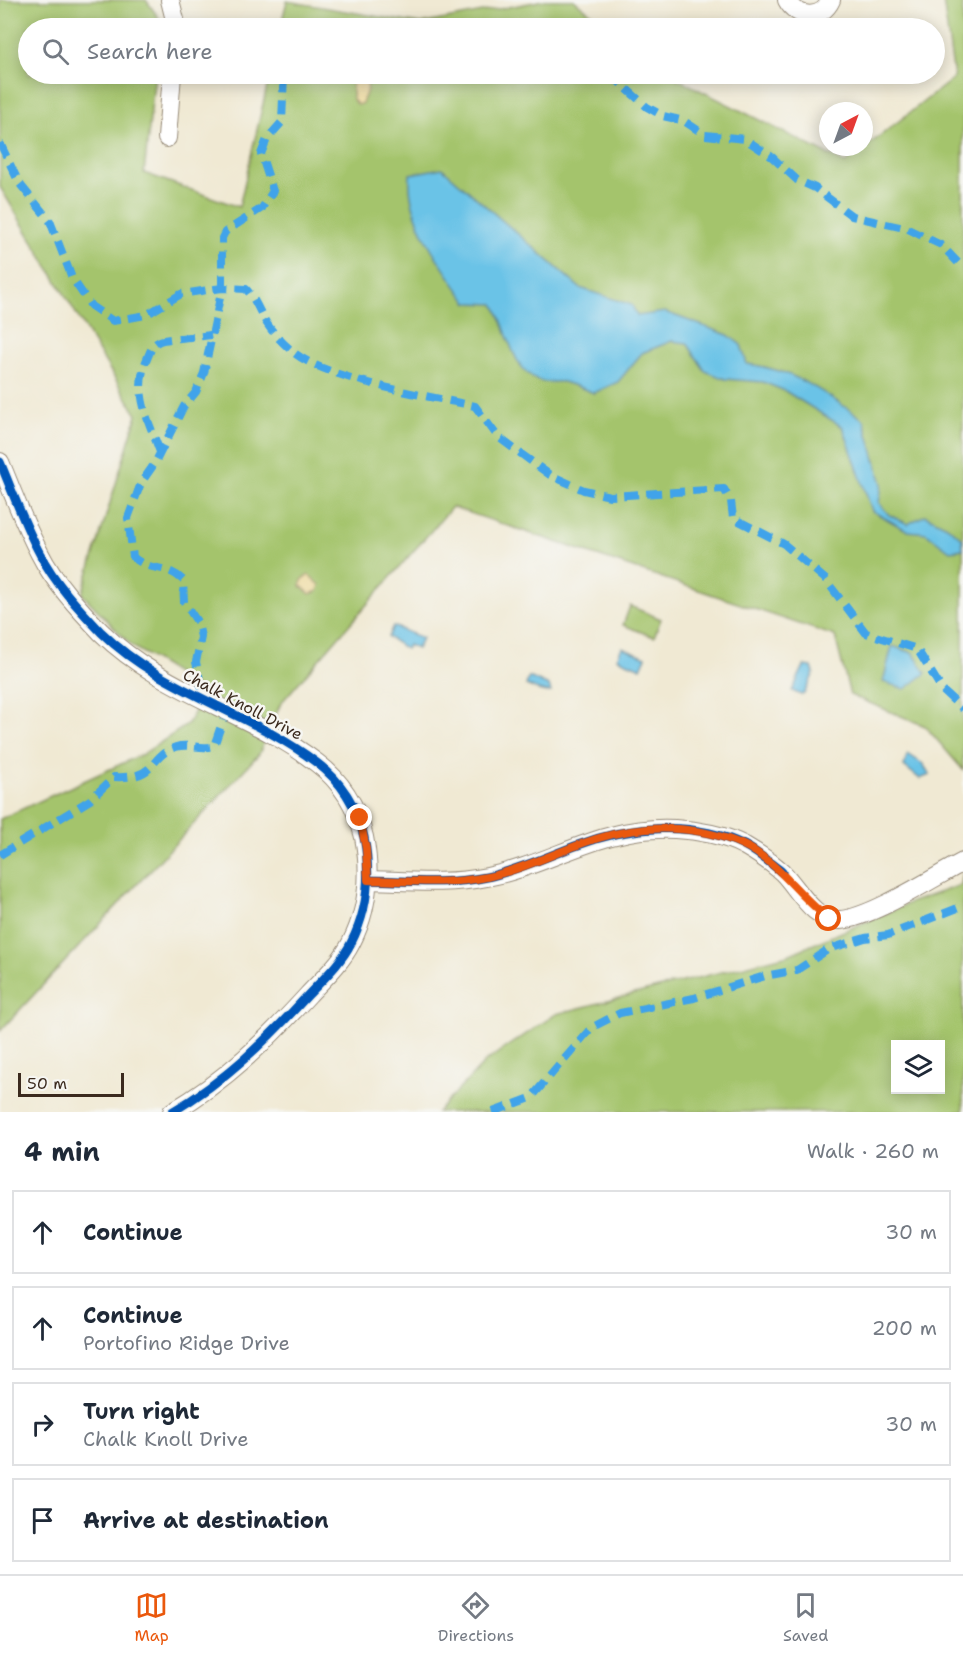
<!DOCTYPE html>
<meta charset="utf-8">
<style>
body{margin:0;font-family:"Shantell Sans",sans-serif;background:#f2f2f3;color:#1f2937}
.controls{position:absolute;right:18px;bottom:18px;display:grid;overflow:hidden;border-radius:0px;box-shadow:0 3px 15px #0003}
.controls button{width:54px;height:54px;display:grid;place-items:center;padding:0;border:0;border-bottom:2px solid #e0e1e3;background:#fff;color:#1f2937;font:30px sans-serif}
.compass{position:absolute;left:819px;top:102px;width:54px;height:54px;border-radius:50%;background:#fff;box-shadow:0 3px 15px #0003;rotate:41deg}
.scale{position:absolute;left:18px;bottom:15px;width:106px;box-sizing:border-box;padding-left:6px;border:3px solid #3b2a1e;border-top:0;font-size:16px;line-height:21px;white-space:nowrap;color:#3b2a1e;-webkit-text-stroke:4px #f6f6f2;paint-order:stroke}
.stop{position:absolute;width:18px;height:18px;margin:-14px;border:4px solid #ea580c;border-radius:50%;background:#fff}
.stop.end{background:#ea580c;border-color:#fff;box-shadow:0 2px 6px #0008}
.list{margin:0;padding:0;list-style:none}
h2{display:flex;justify-content:space-between;align-items:center;height:78px;margin:0;padding:0 24px;font-size:26px}
h2 small{font-size:20px;font-weight:400;color:#747a83}
.list li{display:grid;grid-template-columns:39px 1fr auto;gap:18px;align-items:center;box-sizing:border-box;height:84px;margin:0 12px 12px;padding:0 12px;border:2px solid #e0e1e3;border-radius:0px}
.list b{display:block;font-size:22px;white-space:nowrap}
.list p{margin:0;font-size:20px;white-space:nowrap;color:#747a83}
.list em{font-size:20px;font-style:normal;color:#747a83}
.icon{flex:none;width:33px;height:33px;fill:none;stroke:currentColor;stroke-width:2;stroke-linecap:round;stroke-linejoin:round}
.map{position:relative;flex:none;width:963px;height:1112px;overflow:hidden}
.search{position:absolute;background:#fff;box-shadow:0 3px 15px #0003;left:18px;right:18px;top:18px;height:66px;display:flex;align-items:center;gap:15px;box-sizing:border-box;padding:0 21px;border-radius:33px;color:#747a83;font-size:22px}
.sheet{height:462px;background:#fff}
nav{display:flex;justify-content:space-around;align-items:center;box-sizing:border-box;height:84px;border-top:2px solid #e0e1e3;background:#fff;font-size:16px;color:#747a83}
nav a{display:grid;justify-items:center;gap:3px}
nav .on{color:#ea580c}
.map>svg:first-child{display:block}
</style>
<div class="map">
<svg width="963" height="1112" viewBox="0 0 963 1112">
<rect width="100%" height="100%" fill="#f6f6f2"/>
<filter id="ink" filterUnits="userSpaceOnUse"><feTurbulence type="fractalNoise" baseFrequency=".0167" numOctaves="2"/><feDisplacementMap in="SourceGraphic" scale="12" xChannelSelector="R" yChannelSelector="G"/><feConvolveMatrix kernelMatrix="1 2 1 2 8 2 1 2 1" color-interpolation-filters="sRGB"/></filter>
<filter id="wash" filterUnits="userSpaceOnUse"><feTurbulence type="fractalNoise" baseFrequency=".008" numOctaves="4" result="noise"/><feDisplacementMap in="SourceGraphic" scale="24" xChannelSelector="R" yChannelSelector="G"/><feGaussianBlur stdDeviation="1.35" result="paint"/><feColorMatrix in="noise" values="0 0 0 0 0 0 0 0 0 0 0 0 0 0 0 0 0 1.4 0 .05"/><feComposite in="paint" operator="in"/></filter>
<g filter="url(#wash)">
<rect width="100%" height="100%" fill="#f0e9d3"/>
<g fill="#a4c46c" stroke="#707745" stroke-width="1.5" fill-rule="evenodd">
<polygon points="0,0 146,0 161,21 160,28 28,28 28,74 155,74 144,173 239,207 270,74 668,74 845,163 954,78 943,0 963,0 963,770 925,726 850,695 835,636 452,507 281,703 259,754 0,1031 0,819 143,754 187,725 197,708 196,686 132,646 82,594 137,415 0,187"/>
<polygon points="545,0 574,0 609,28 280,28 287,1 420,24"/>
<polygon points="630,606 661,619 654,637 623,625"/>
<path d="M963,872V1112H437L485,1062L556,1014L788,955L912,902L961,885ZM896,1044H940V1090H896Z"/>
</g>
<g fill="#eeda9e" stroke="#94825e" stroke-width="1.5">
<path d="M346,74L364,75L368,88L362,103L358,105C348,98 354,90 352,81Z"/>
<polygon points="309,575 320,585 318,591 310,594 300,585 303,579"/>
</g>
<g fill="#6ac3e7" stroke="#527682" stroke-width="1.5">
<path d="M442,168L580,288L632,305L637,316L665,312L728,335L741,345L747,364C796,370 825,393 864,420L882,484L879,503L889,515L908,524L925,515L947,526L962,538L963,549L950,551L926,533L908,531L872,511L843,427L785,391L763,382L725,379L705,371L687,343L672,341L642,353L618,382L594,393C584,389 573,385 563,382C556,381 547,384 540,381C511,371 508,328 494,304L468,303C442,267 406,220 410,174Z"/>
<polygon points="393,626 422,638 417,649 408,645 406,649 388,637"/>
<polygon points="892,646 913,653 926,673 905,689 883,682"/>
<polygon points="622,647 646,657 641,668 617,658"/>
<polygon points="804,666 812,667 814,673 804,694 801,695 792,691"/>
<path d="M529,677L549,686L551,692C540,692 536,689 526,685Z"/>
<polygon points="908,754 923,764 930,775 920,779 904,766"/>
</g>
</g>
<g filter="url(#ink)">
<g fill="none" stroke-linecap="round" stroke-linejoin="round">
<g stroke="#968a78" stroke-width="20">
<g id="minor">
<polyline points="170,0 177,28"/>
<path d="M787,0C797,19 822,20 831,0"/>
<polyline points="167,138 172,74"/>
<path d="M0,462C13,493 24,524 40,554C54,582 79,609 101,632C163,693 249,711 317,763C341,781 357,807 364,837C371,873 368,910 351,943C341,963 323,979 308,995C267,1040 225,1081 172,1112"/>
<path d="M368,880C408,881 448,885 487,877C554,864 601,825 675,829C697,830 725,835 745,846C757,853 772,863 782,872C799,889 813,921 840,920C871,918 934,877 963,862"/>
</g>
</g>
<use href="#minor" stroke="#fff" stroke-width="18"/>
<g stroke="#3fa3ea" stroke-width="8" stroke-dasharray="15 8" stroke-linecap="butt">
<polyline points="610,74 647,107 663,116 684,121 705,135 745,139 772,157 797,180 815,188 852,216 908,229 941,245 963,268"/>
<path d="M0,143L19,183L50,221L72,278L91,306L113,321L146,315L181,294L222,288L246,289C257,301 260,315 270,328C276,336 284,344 292,351C323,379 432,397 475,406L498,437L550,475L584,490L610,496L724,489L731,501L733,518L784,544L825,579L866,633L917,649L943,691L963,709"/>
<path d="M160,452C149,421 132,392 147,359C150,352 152,344 160,341C169,338 198,337 211,335"/>
<path d="M202,689L196,662L201,637L198,623L184,602L183,580C165,563 151,573 133,557L128,518L141,483L155,463L184,406L196,392L204,373L222,288V238L225,232L262,208L273,191L261,154L267,139L282,122L284,74"/>
<path d="M0,855L90,800L114,777C160,779 146,757 176,747C188,743 201,750 214,746L223,720"/>
<polyline points="493,1112 531,1098 591,1028 620,1013 694,998 765,976 797,970 829,949 865,938 888,935 963,906"/>
</g>
<g stroke="#f6f6f2" stroke-width="13">
<g id="cycleway">
<path d="M0,462C13,493 24,524 40,554C54,582 79,609 101,632C163,693 249,711 317,763C341,781 357,807 364,837C371,873 368,910 351,943C341,963 323,979 308,995C267,1040 225,1081 172,1112"/>
<path d="M368,880C408,881 449,885 487,877C519,870 548,856 578,845C629,826 694,820 744,845C757,852 770,863 782,872"/>
</g>
</g>
<use href="#cycleway" stroke="#0057b8" stroke-width="9"/>
</g>
</g>
<g fill="none" stroke-linecap="round" stroke-linejoin="round" filter="url(#ink)">
<path stroke="#ea580c" stroke-width="8" d="M360,818L366,849L368,880C408,881 448,885 487,877C526,869 561,849 599,838C645,824 700,825 743,845C778,861 799,897 829,919"/>
</g>
<g text-anchor="middle" stroke-width="5" stroke-linejoin="round" paint-order="stroke">
<g font-size="16" fill="#3b2a1e" stroke="#f6f6f2">
<text transform="translate(243 704) rotate(28)" y="6">Chalk Knoll Drive</text>
</g>
</g>
</svg>
<div class="controls">
<button><svg class="icon" aria-label="layers" viewBox="0 0 24 24"><path d="M12 4l9 5-9 5-9-5zM3 14l9 5 9-5"/></svg></button>
</div>
<svg class="compass" viewBox="-18 -18 36 36"><path d="M0-13l5 13h-10z" fill="#e53935"/><path d="M0 13l5-13h-10z" fill="#747a83"/></svg>
<div class="scale">50 m</div>
<div class="stop" style="left:829px;top:919px"></div>
<div class="stop end" style="left:360px;top:818px"></div>
<div class="search"><svg class="icon" aria-label="search" viewBox="0 0 24 24"><circle cx="10" cy="10" r="6"/><path d="M15 15l6 6"/></svg>Search here</div>
</div>
<section class="sheet">
<h2>4 min<small>Walk · 260 m</small></h2>
<ul class="list">
<li><svg class="icon" aria-label="ahead" viewBox="0 0 24 24"><path d="M12 20V5M6 11l6-6 6 6"/></svg><div><b>Continue</b></div><em>30 m</em></li>
<li><svg class="icon" aria-label="ahead" viewBox="0 0 24 24"><path d="M12 20V5M6 11l6-6 6 6"/></svg><div><b>Continue</b><p>Portofino Ridge Drive</p></div><em>200 m</em></li>
<li><svg class="icon" aria-label="right" viewBox="0 0 24 24"><path d="M7 20v-9h11M14 6l5 5-5 5"/></svg><div><b>Turn right</b><p>Chalk Knoll Drive</p></div><em>30 m</em></li>
<li><svg class="icon" aria-label="arrive" viewBox="0 0 24 24"><path d="M6 21V4h12l-3 4 3 4H6"/></svg><div><b>Arrive at destination</b></div></li>
</ul>
</section>
<nav>
<a class="on"><svg class="icon" aria-label="map" viewBox="0 0 24 24"><path d="M3 6l6-2 6 2 6-2v14l-6 2-6-2-6 2zM9 4v14M15 6v14"/></svg>Map</a>
<a><svg class="icon" aria-label="directions" viewBox="0 0 24 24"><path d="M12 3l9 9-9 9-9-9zM9 14v-3h6M13 9l2 2-2 2"/></svg>Directions</a>
<a><svg class="icon" aria-label="saved" viewBox="0 0 24 24"><path d="M7 4h10v16l-5-4-5 4z"/></svg>Saved</a>
</nav>
